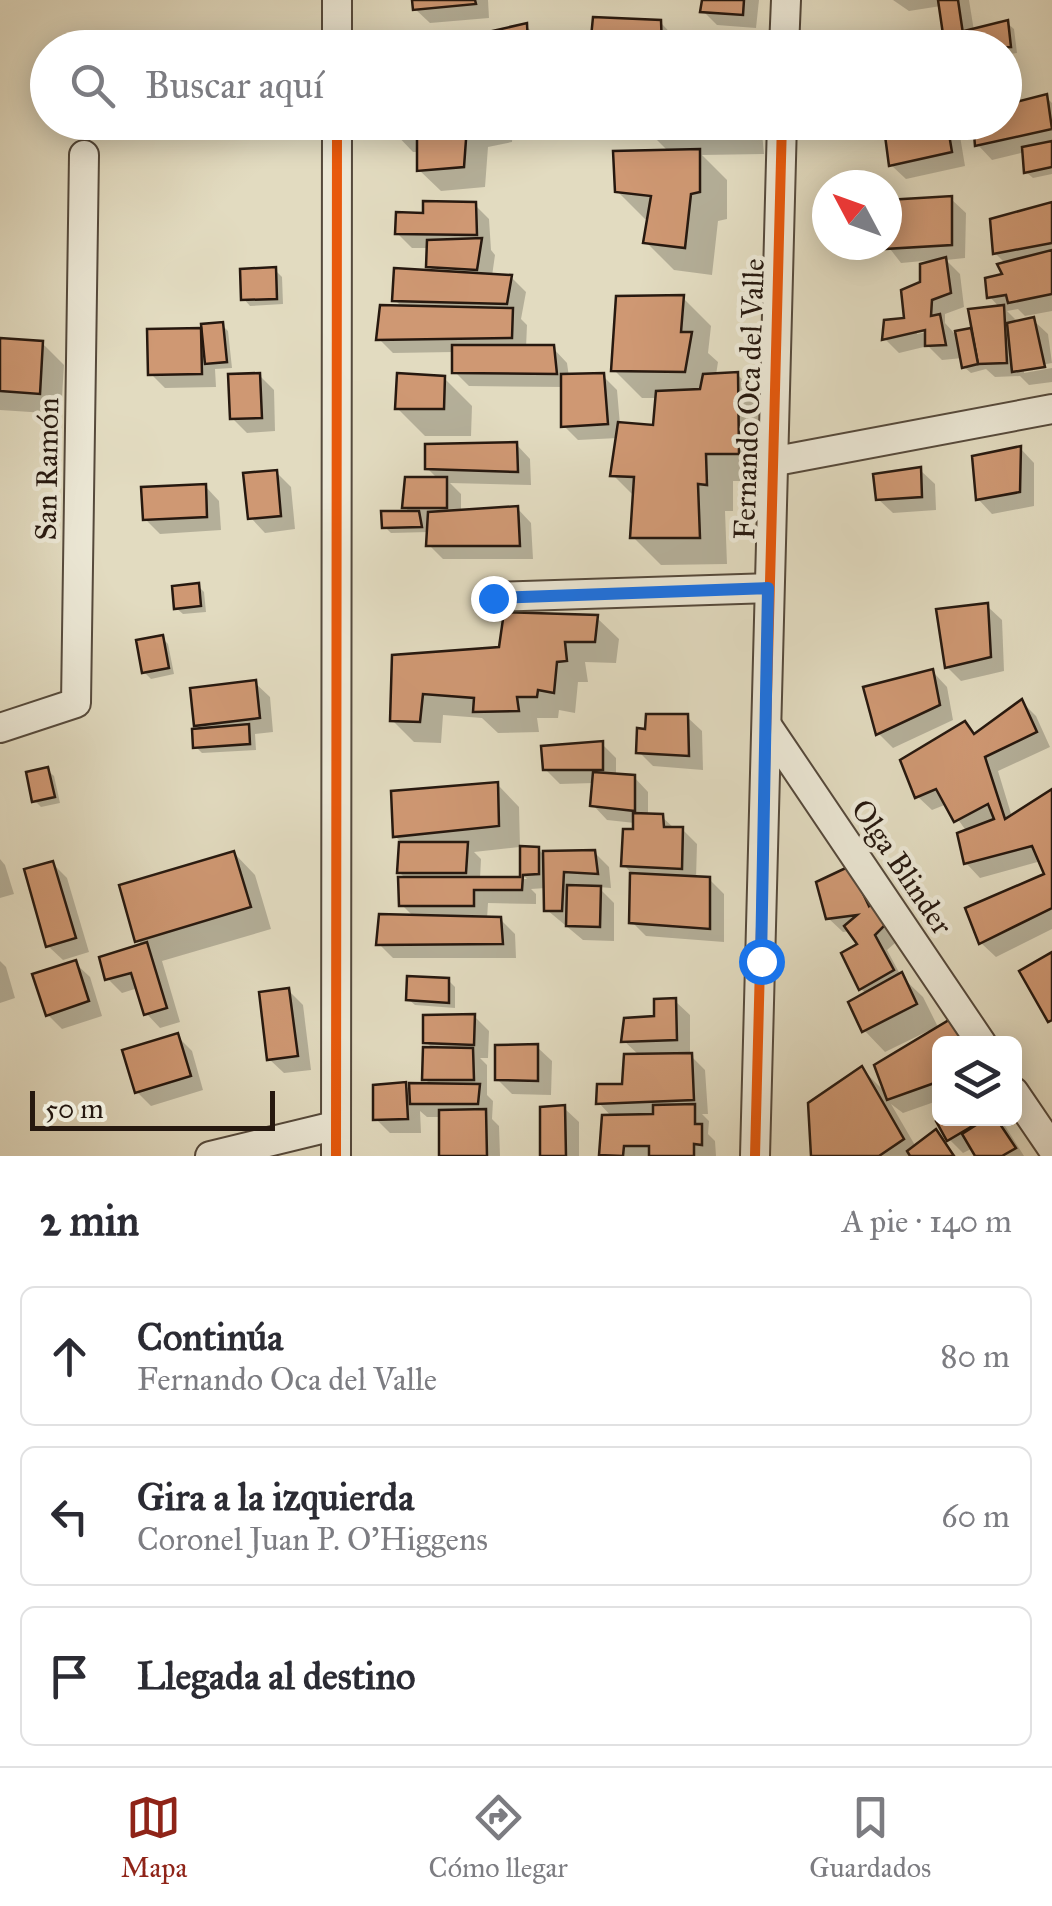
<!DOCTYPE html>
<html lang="es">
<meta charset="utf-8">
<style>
body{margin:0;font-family:"IM FELL Great Primer",serif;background:#f2f2f3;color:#2b2b33}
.controls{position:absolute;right:30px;bottom:30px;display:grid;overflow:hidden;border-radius:15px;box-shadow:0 5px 25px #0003}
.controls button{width:90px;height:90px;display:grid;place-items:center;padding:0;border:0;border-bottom:2px solid #e1e1e2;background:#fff;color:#2b2b33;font:50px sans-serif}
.compass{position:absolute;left:812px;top:170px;width:90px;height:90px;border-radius:50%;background:#fff;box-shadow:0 5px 25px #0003;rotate:311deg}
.scale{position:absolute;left:30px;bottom:25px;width:245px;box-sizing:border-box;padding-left:10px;border:5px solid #26180f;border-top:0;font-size:28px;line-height:35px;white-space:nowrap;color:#26180f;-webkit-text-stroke:8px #ece8d6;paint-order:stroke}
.stop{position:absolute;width:30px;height:30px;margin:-22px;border:8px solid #1a73e8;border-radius:50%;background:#fff}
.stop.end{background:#1a73e8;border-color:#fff;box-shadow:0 2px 10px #0008}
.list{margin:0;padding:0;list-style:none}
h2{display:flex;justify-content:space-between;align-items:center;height:130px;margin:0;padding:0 40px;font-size:42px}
h2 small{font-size:32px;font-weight:400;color:#7c7c81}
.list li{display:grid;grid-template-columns:65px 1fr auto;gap:30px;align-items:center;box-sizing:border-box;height:140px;margin:0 20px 20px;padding:0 20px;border:2px solid #e1e1e2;border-radius:15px}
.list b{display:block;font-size:38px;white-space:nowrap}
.list p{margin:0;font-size:32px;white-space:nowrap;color:#7c7c81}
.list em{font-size:32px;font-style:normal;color:#7c7c81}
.icon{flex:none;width:55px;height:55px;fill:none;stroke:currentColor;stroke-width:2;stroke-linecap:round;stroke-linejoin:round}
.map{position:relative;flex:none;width:1052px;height:1156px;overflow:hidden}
.search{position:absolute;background:#fff;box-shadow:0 5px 25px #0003;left:30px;right:30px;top:30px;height:110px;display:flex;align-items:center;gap:25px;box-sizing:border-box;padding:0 35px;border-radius:55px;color:#7c7c81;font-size:38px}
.sheet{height:610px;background:#fff}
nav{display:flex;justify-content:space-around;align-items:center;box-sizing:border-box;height:140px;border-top:2px solid #e1e1e2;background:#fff;font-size:28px;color:#7c7c81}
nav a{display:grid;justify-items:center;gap:5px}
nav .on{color:#8f2418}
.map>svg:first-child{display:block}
</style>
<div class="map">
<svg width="1052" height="1156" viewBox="0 0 1052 1156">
<rect width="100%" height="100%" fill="#e2dbc0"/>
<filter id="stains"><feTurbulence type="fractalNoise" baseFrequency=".002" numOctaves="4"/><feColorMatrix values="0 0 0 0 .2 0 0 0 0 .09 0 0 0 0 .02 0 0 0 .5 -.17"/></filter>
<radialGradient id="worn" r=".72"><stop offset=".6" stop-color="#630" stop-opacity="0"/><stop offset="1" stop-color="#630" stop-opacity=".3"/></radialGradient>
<g fill="#0003" fill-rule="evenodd">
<polygon points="415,0 488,0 489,18 430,23 415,9"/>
<polygon points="704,0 759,0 756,28 717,25 703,11"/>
<polygon points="893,0 969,0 974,31 1007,23 1014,29 1017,53 1004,55 1004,48 947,48 941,6 909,11"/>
<polygon points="660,22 685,48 592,48"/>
<polygon points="526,26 540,40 541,48 491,48"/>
<polygon points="1004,94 1007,107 1046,97 1052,103 1052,174 1033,178 1026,172 1025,152 992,160 978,145 976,122 1004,122"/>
<polygon points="392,122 513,122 512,142 488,147 485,187 441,191 419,170 419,152 413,152 392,130"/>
<polygon points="651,122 761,122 764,154 702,155 727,180 727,219 718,221 712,275 674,270 646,242 650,220 645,219 617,191 669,152 651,134"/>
<polygon points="890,122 956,122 956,127 952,128 960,136 965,166 906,179 891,165 896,129"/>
<path d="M951,199L966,213L965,258L946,260L960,274L964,307L945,314V323L954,333L970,330L975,335L1000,308L990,297L1005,275L1006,264L995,253L1052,205V311L1025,316L1018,309L1007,311L1019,323L1033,320L1048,334L1052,363L1024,368V373L1052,368V382L1029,385L1020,376L995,377L986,369L971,373L964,367L963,358L942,360L928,346L899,353L885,339L907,320L934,260L901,263L887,245ZM917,329L937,330L917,334Z"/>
<polygon points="475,205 489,219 491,250 495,255 492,276 511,277 526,292 521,319 527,325 526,348 553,348 567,363 569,377 603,376 617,390 620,425 655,427 658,398 642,398 614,370 683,298 711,326 708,353 718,362 716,375 737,374 764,402 766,481 733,481 733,511 725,511 727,564 661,565 633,537 635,497 613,475 618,438 578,440 564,426 564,387 469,386 454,371 454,352 393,353 379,339 403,308 395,300 436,273 429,266 430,248 412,248 397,233 426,216"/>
<polygon points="275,270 282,277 283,304 250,306 244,299"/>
<polygon points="222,325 228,331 232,368 215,369 216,387 165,388 151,374 200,330 205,334"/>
<polygon points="0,340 42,343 64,365 61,414 0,410"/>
<polygon points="259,375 274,390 275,431 247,433 232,418"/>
<polygon points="444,378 472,406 471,436 425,436 397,408"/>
<polygon points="516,444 530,459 531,485 450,483 461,494 461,512 517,508 531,523 533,559 443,559 428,544 429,532 391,533 384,526 411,514 405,507 438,479 427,468"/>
<polygon points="1020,448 1034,463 1034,506 992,514 978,499"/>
<polygon points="920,470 935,484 936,510 893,513 878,499"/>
<polygon points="276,472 291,487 295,529 265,533 251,518"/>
<polygon points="205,486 219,501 221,530 160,534 145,519"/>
<polygon points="198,586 204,592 206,612 183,614 176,608"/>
<polygon points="987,606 1002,620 1004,671 961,681 947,667"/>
<polygon points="597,618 619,639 616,663 585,662 588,682 578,682 575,713 559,710 558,718 537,718 539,732 498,733 482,718 443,715 441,743 414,742 392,720 394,657 502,650"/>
<polygon points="162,638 168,644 174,674 151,679 144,672"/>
<polygon points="933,672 947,687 953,720 893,748 879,734"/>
<polygon points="255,683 270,697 273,732 255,734 256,750 202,753 196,747 202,730 196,725"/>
<polygon points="1022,702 1036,716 1050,747 998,771 1012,817 1052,792 1052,929 996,957 981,943 969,909 1047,875 1041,861 980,878 966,863 967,832 947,804 932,810 917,796 976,736"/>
<polygon points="687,717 702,731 703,770 653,766 639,752"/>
<polygon points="602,744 616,758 616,776 634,777 648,792 648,816 661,816 675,829 682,829 697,844 696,879 709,879 724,894 724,942 646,936 632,922 632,874 624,865 635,823 607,820 593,805 594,783 560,784 545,769"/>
<polygon points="47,770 54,776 60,803 41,807 35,801"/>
<polygon points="498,785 519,807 520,847 474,852 481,859 480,879 527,879 522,874 538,849 543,854 594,852 609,867 611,888 598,887 614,903 614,941 583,940 547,910 546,888 531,889 536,894 536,904 488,903 487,919 500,919 515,934 516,958 393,958 379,944 414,917 401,904 407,880 399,872 401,842 395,836"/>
<polygon points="234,853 255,875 271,929 162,961 180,1022 160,1028 146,1013 138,988 122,993 108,979 143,946 138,940"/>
<polygon points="0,859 5,865 14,894 0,898"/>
<polygon points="52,863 67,878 89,952 63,960 48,946"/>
<polygon points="850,869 902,937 887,950 901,976 923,997 939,1029 940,1100 903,1113 891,1104 916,1147 936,1132 956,1156 813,1156 862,1069 887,1094 930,1034 928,1031 885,1052 864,1030 867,994 861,989 860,945 851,931 843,932 828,918"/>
<polygon points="0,961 6,967 15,998 0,1003"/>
<polygon points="75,963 90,977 102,1016 62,1029 48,1015"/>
<polygon points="448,980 455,987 455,1008 415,1005 408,999"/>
<polygon points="288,990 303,1005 311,1070 284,1073 269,1059"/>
<polygon points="675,1001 690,1015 690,1055 705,1070 708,1114 702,1114 709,1121 708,1134 715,1141 716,1156 603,1156 612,1117 599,1103 624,1086 640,1056 624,1041"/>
<polygon points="474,1016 489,1031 488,1058 480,1058 487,1065 487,1095 493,1101 492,1119 499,1126 500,1156 442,1156 441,1117 427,1117 420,1111 421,1133 390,1133 376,1119 405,1085 412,1092 432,1086 425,1079 434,1050 426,1042"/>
<polygon points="177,1036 192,1051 203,1090 151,1106 137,1092"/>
<polygon points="537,1047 552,1061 551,1095 512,1094 497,1079"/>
<polygon points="564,1108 579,1122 579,1156 543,1156"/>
<polygon points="945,1118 1000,1118 1024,1156 978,1156 973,1148 963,1153 949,1139"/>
</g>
<g fill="#cf9873" stroke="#26180f" stroke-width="2.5">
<polygon points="412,0 475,0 476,4 413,10"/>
<polygon points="702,0 744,0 743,15 700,12"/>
<polygon points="938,0 958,0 965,47 945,48"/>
<polygon points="593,17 661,20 662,48 590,48"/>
<polygon points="1008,20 1011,47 966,48 964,31"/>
<polygon points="527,23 528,48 489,48 488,32"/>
<polygon points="1047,94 1052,129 975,146 973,122 1004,122 1004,105"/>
<polygon points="390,122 485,122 467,126 464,167 417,171 417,130 389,131"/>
<polygon points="649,122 743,122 744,134 649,135"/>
<polygon points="919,122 947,122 952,152 889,166 884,128"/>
<polygon points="1052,141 1052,167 1024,173 1022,147"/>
<polygon points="700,149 700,192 691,194 685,248 643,243 651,196 615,192 613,151"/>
<polygon points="952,196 952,245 884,249 887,245 887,200"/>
<polygon points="423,201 476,202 477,235 395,234 396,212 423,213"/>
<polygon points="1052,202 1052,243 993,254 990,219"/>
<polygon points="482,238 477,270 426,267 427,240"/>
<polygon points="1052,250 1052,294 1008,303 1006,295 987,298 985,278 1002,274 997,264"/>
<polygon points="946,257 951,293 932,300 931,316 940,314 946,345 925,346 925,330 882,340 884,320 904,318 901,290 920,282 920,264"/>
<polygon points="276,267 277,299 241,300 240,269"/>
<polygon points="394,268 512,275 507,304 392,301"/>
<polygon points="684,295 681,332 692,332 685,372 611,371 616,296"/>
<polygon points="380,305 513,308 512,338 376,340"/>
<polygon points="1004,305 1007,363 978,364 968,309"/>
<polygon points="1034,317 1045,367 1012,372 1007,323"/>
<polygon points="223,322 227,362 205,364 201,324"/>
<polygon points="201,328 202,374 148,375 147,329"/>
<polygon points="971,328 978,364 962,368 955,331"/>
<polygon points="0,338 43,341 40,394 0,391"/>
<polygon points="452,345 554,345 557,374 452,373"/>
<polygon points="738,372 739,454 706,454 707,485 698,484 700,538 630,538 634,477 610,476 618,422 653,425 656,391 700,389 703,374"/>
<polygon points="260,373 262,418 230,419 228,374"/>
<polygon points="397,373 445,376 444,409 395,409"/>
<polygon points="604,373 608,424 561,427 561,374"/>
<polygon points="517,442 518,472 425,469 425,444"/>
<polygon points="1021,446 1020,492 976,500 972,456"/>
<polygon points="921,467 922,497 876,500 873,474"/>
<polygon points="277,470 281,516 248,519 243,473"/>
<polygon points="405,477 447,477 447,508 402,508"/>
<polygon points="206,484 207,517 143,520 141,487"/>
<polygon points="518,506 520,546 426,546 428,512"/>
<polygon points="381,511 419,511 422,527 382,528"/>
<polygon points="199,583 201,606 174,609 172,586"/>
<polygon points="988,603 991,657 945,668 936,609"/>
<polygon points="504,612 598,615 595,642 565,642 567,661 557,662 554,693 538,690 537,697 517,697 519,711 473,712 474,698 423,694 420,722 390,721 392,655 499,647"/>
<polygon points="163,635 169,668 142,673 136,640"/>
<polygon points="933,669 940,705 876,735 863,687"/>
<polygon points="256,680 260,718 194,726 190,688"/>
<polygon points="1022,699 1037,732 985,757 1005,819 1052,789 1052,908 979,944 965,908 1044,874 1032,846 964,864 957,833 994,819 988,804 954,822 936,789 915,798 900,760 965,721 974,734"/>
<polygon points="646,714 688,714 689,756 636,753 637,728 645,729"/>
<polygon points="249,724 250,744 193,748 192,729"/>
<polygon points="603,741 603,770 543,770 541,746"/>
<polygon points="48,767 55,797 32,802 26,772"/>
<polygon points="593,772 635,775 635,811 590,806"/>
<polygon points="498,782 499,826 393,837 391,791"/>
<polygon points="633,813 663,814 664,827 683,827 682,869 621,866 623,829 633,829"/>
<polygon points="399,842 468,842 466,873 397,873"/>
<polygon points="520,846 539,847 539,874 523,875 522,890 474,890 474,906 399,906 398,877 520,877"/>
<polygon points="595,850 598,874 564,872 562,911 544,911 543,851"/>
<polygon points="234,851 251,907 135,942 119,885"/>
<polygon points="53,861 76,938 46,947 24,869"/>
<polygon points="850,866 869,906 873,902 889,921 875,935 894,970 859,990 841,953 857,944 844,926 857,915 826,919 816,882"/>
<polygon points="630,873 710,877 710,929 629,923"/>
<polygon points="567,885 601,886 600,927 566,926"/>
<polygon points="379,914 501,917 503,944 376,945"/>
<polygon points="147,942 167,1008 144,1015 131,973 105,980 99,957"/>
<polygon points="1052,952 1052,1020 1048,1022 1019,971"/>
<polygon points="76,960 89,1001 46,1016 32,974"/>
<polygon points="902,972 917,1004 862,1032 848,1002"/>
<polygon points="407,976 449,978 449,1003 406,1000"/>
<polygon points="289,988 298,1056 267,1060 259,992"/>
<polygon points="676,998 677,1040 621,1042 624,1018 654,1016 654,999"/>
<polygon points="475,1014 474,1045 423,1043 423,1015"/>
<polygon points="949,1020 967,1044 940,1044 940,1081 887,1100 874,1065"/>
<polygon points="178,1033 191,1076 135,1093 122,1050"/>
<polygon points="538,1044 538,1081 495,1080 495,1045"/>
<polygon points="423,1047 473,1048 474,1080 422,1080"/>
<polygon points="692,1053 694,1100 596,1104 597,1084 622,1084 624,1054"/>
<polygon points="862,1066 904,1139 879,1156 811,1156 808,1103"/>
<polygon points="406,1082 408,1119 373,1120 373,1085"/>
<polygon points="409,1083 480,1084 478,1104 410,1104"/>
<polygon points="695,1104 695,1124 702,1124 702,1145 694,1144 694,1156 649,1156 649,1146 624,1146 623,1156 599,1155 602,1115 653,1114 653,1105"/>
<polygon points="565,1105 566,1156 540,1156 540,1107"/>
<polygon points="486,1109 487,1156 439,1156 439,1110"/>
<polygon points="940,1118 986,1118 947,1141 936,1121"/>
<polygon points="987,1118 996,1118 1016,1148 1002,1156 975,1156 962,1134"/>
<polygon points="936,1129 954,1156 910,1156 907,1151"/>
</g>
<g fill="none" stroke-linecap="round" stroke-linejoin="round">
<g stroke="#55493b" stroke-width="32">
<g id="street">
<polyline points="337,48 337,0"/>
<polyline points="784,48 786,0"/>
<polyline points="771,462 1052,409"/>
<polyline points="493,597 769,588"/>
<polyline points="768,727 982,1044"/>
<polyline points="0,728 76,703 84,155"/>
<polyline points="1014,1092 1052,1148"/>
<polyline points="210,1156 334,1126"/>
<polyline points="336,1156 337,122"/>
<polyline points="755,1156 782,122"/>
</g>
</g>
<use href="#street" stroke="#ece8d6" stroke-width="28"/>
<g stroke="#ece8d6" stroke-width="16">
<g id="cycleway">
<polyline points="336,1156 337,122"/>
<polyline points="755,1156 782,122"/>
</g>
</g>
<use href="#cycleway" stroke="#e8590c" stroke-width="10"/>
</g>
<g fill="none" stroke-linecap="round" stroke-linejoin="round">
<polyline stroke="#1a73e8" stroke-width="12" points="493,598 768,588 761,961"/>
</g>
<g text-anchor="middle" stroke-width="9" stroke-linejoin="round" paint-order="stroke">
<g font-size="30" fill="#26180f" stroke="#ece8d6">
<text transform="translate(749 399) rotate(-88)" y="10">Fernando Oca del Valle</text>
<text transform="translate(47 469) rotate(-89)" y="10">San Ramón</text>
<text transform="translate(902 867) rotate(56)" y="10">Olga Blinder</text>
</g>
</g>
<rect width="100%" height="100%" filter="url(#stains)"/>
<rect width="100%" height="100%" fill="url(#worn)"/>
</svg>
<div class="controls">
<button><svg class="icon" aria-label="layers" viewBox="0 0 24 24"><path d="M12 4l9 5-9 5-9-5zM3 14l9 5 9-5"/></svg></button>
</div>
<svg class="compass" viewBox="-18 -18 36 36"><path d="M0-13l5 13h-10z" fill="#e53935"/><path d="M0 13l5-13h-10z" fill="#7c7c81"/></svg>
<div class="scale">50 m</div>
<div class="stop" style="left:761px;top:961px"></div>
<div class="stop end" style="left:493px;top:598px"></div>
<div class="search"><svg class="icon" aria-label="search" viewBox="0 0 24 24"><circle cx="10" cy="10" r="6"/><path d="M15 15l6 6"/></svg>Buscar aquí</div>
</div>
<section class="sheet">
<h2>2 min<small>A pie · 140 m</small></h2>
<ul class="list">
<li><svg class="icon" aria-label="ahead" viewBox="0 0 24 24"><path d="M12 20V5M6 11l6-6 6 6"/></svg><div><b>Continúa</b><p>Fernando Oca del Valle</p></div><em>80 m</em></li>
<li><svg class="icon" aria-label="left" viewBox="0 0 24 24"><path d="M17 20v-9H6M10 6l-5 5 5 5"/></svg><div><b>Gira a la izquierda</b><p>Coronel Juan P. O'Higgens</p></div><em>60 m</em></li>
<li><svg class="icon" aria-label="arrive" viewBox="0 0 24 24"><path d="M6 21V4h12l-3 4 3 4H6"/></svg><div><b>Llegada al destino</b></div></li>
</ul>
</section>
<nav>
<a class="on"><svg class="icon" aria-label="map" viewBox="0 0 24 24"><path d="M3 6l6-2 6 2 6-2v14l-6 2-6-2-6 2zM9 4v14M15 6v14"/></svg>Mapa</a>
<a><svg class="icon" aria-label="directions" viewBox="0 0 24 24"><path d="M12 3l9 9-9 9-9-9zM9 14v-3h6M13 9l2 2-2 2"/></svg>Cómo llegar</a>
<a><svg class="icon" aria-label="saved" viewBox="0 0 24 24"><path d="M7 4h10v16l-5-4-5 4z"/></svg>Guardados</a>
</nav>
